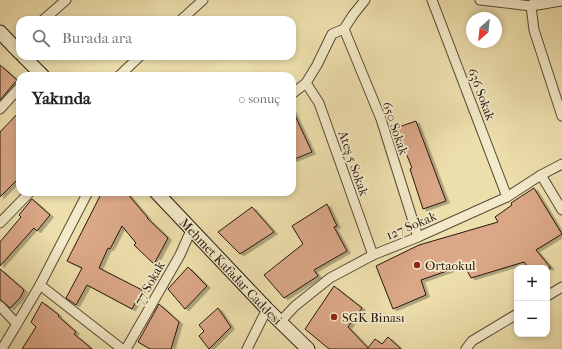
<!DOCTYPE html>
<html lang="tr">
<meta charset="utf-8">
<style>
body{margin:0;font-family:"IM FELL French Canon",serif;background:#f2f2f2;color:#222}
.controls{position:absolute;right:12px;bottom:12px;display:grid;overflow:hidden;border-radius:8px;box-shadow:0 2px 6px #0003}
.controls button{width:36px;height:36px;display:grid;place-items:center;padding:0;border:0;border-bottom:1px solid #e0e0e0;background:#fff;color:#222;font:20px sans-serif}
.compass{position:absolute;left:466px;top:12px;width:36px;height:36px;border-radius:50%;background:#fff;box-shadow:0 2px 6px #0003;rotate:207deg}
.list{margin:0;padding:0;list-style:none}
h2{display:flex;justify-content:space-between;align-items:center;height:52px;margin:0;padding:0 16px;font-size:17px}
h2 small{font-size:13px;font-weight:400;color:#767676}
.icon{flex:none;width:22px;height:22px;fill:none;stroke:currentColor;stroke-width:2;stroke-linecap:round;stroke-linejoin:round}
.map{position:relative;flex:none;width:562px;height:349px;overflow:hidden}
.search{position:absolute;background:#fff;box-shadow:0 2px 6px #0003;left:16px;top:16px;width:280px;height:44px;display:flex;align-items:center;gap:10px;box-sizing:border-box;padding:0 14px;border-radius:12px;color:#767676;font-size:15px}
.panel{position:absolute;background:#fff;box-shadow:0 2px 6px #0003;left:16px;top:72px;width:280px;height:124px;border-radius:12px}
.map>svg:first-child{display:block}
</style>
<div class="map">
<svg width="562" height="349" viewBox="0 0 562 349">
<defs>
<filter id="shadow"><feDropShadow dx="3.5" dy="2" stdDeviation="0" flood-color="#0004"/></filter>
</defs>
<rect width="100%" height="100%" fill="#eddfac"/>
<filter id="stains"><feTurbulence type="fractalNoise" baseFrequency=".005" numOctaves="4"/><feColorMatrix values="0 0 0 0 .2 0 0 0 0 .09 0 0 0 0 .02 0 0 0 .5 -.17"/></filter>
<radialGradient id="worn" r=".72"><stop offset=".6" stop-color="#630" stop-opacity="0"/><stop offset="1" stop-color="#630" stop-opacity=".3"/></radialGradient>
<g fill="#daa787" stroke="#28180f" filter="url(#shadow)">
<polygon points="0,65 17,80 0,100"/>
<polygon points="292,109 312,152 292,160"/>
<polygon points="20,111 20,177 0,197 0,132"/>
<polygon points="416,121 446,201 423,209 410,169 412,168 396,128"/>
<polygon points="534,188 562,234 536,250 551,268 529,268 524,262 471,278 464,265 421,280 426,295 393,309 376,266 419,245 498,222 495,217 512,205 511,203"/>
<polygon points="102,192 126,192 148,218 147,218 168,238 154,264 134,245 136,243 122,226 110,249 108,248 99,268 142,290 132,309 87,285 76,305 66,298 82,268 67,261"/>
<polygon points="32,199 50,215 37,231 34,228 0,266 0,242 21,217 19,215"/>
<polygon points="327,204 337,226 334,227 347,251 314,270 318,276 284,298 264,275 303,244 292,226"/>
<polygon points="252,207 274,232 240,254 218,232"/>
<polygon points="188,267 207,286 185,309 168,289"/>
<polygon points="0,269 24,290 20,298 10,308 0,299"/>
<polygon points="334,286 362,308 348,327 368,348 375,339 382,344 388,337 401,349 329,349 305,329"/>
<polygon points="42,302 59,315 58,316 76,332 74,334 92,349 22,349 36,327 31,322"/>
<polygon points="159,304 179,322 171,349 150,349 138,342"/>
<polygon points="218,308 231,327 209,349 199,336 204,331 199,325"/>
</g>
<g fill="none" stroke-linecap="round" stroke-linejoin="round">
<g stroke="#594a36" stroke-width="11">
<g id="minor">
<polyline points="432,0 507,197"/>
<polyline points="480,0 531,6 562,1"/>
<polyline points="536,0 531,6 534,30 562,116"/>
<polyline points="43,20 66,0"/>
<polyline points="181,20 203,0"/>
<polyline points="344,29 381,119 418,237"/>
<polyline points="119,76 140,56"/>
<polyline points="306,83 319,103 373,255"/>
<polyline points="292,94 306,83 317,65 332,34 344,29 353,15 365,0"/>
<polyline points="0,109 20,87"/>
<polyline points="541,175 562,210"/>
<polyline points="0,223 30,192"/>
<polyline points="40,285 122,349"/>
<polyline points="547,296 562,287"/>
<polyline points="0,306 17,324"/>
<polyline points="280,322 295,306 330,278 373,255 418,237 507,197 541,175 562,164"/>
<polyline points="2,349 40,285 88,192"/>
<polyline points="126,349 180,255 192,228"/>
<polyline points="247,349 267,309"/>
<polyline points="466,349 472,341 517,314"/>
</g>
</g>
<g stroke="#28180f" stroke-width="15">
<g id="secondary">
<polyline points="0,32 20,53"/>
<polyline points="23,56 43,76"/>
<path id="s1" d="M156,192L267,309L308,349"/>
</g>
</g>
<use href="#minor" stroke="#f3eac9" stroke-width="9"/>
<use href="#secondary" stroke="#f3eac9" stroke-width="13"/>
</g>
<g fill="#8f2418" stroke="#f3eac9" stroke-width="1.5">
<circle cx="417" cy="265" r="4"/>
<circle cx="334" cy="317" r="4"/>
</g>
<g text-anchor="middle" stroke-width="3.5" stroke-linejoin="round" paint-order="stroke">
<g font-size="13" fill="#28180f" stroke="#f3eac9">
<text transform="translate(482 94) rotate(69)" y="5">636 Sokak</text>
<text transform="translate(396 128) rotate(71)" y="5">650 Sokak</text>
<text transform="translate(354 163) rotate(71)" y="5">Ateş 5 Sokak</text>
<text transform="translate(411 225) rotate(-23)" y="5">127 Sokak</text>
<text dy="5" stroke="none"><textPath href="#s1" startOffset="109">Mehmet Kafadar Caddesi</textPath></text>
<text transform="translate(149 283) rotate(-61)" y="5">77 Sokak</text>
</g>
<g font-size="13" fill="#28180f" stroke="#f3eac9" text-anchor="start">
<text x="425" y="270">Ortaokul</text>
<text x="342" y="322">SGK Binası</text>
</g>
</g>
<rect width="100%" height="100%" filter="url(#stains)"/>
<rect width="100%" height="100%" fill="url(#worn)"/>
</svg>
<div class="controls">
<button>+</button>
<button>−</button>
</div>
<svg class="compass" viewBox="-18 -18 36 36"><path d="M0-13l5 13h-10z" fill="#e53935"/><path d="M0 13l5-13h-10z" fill="#767676"/></svg>
<div class="search"><svg class="icon" aria-label="search" viewBox="0 0 24 24"><circle cx="10" cy="10" r="6"/><path d="M15 15l6 6"/></svg>Burada ara</div>
<section class="panel">
<h2>Yakında<small>0 sonuç</small></h2>
<ul class="list">
</ul>
</section>
</div>
